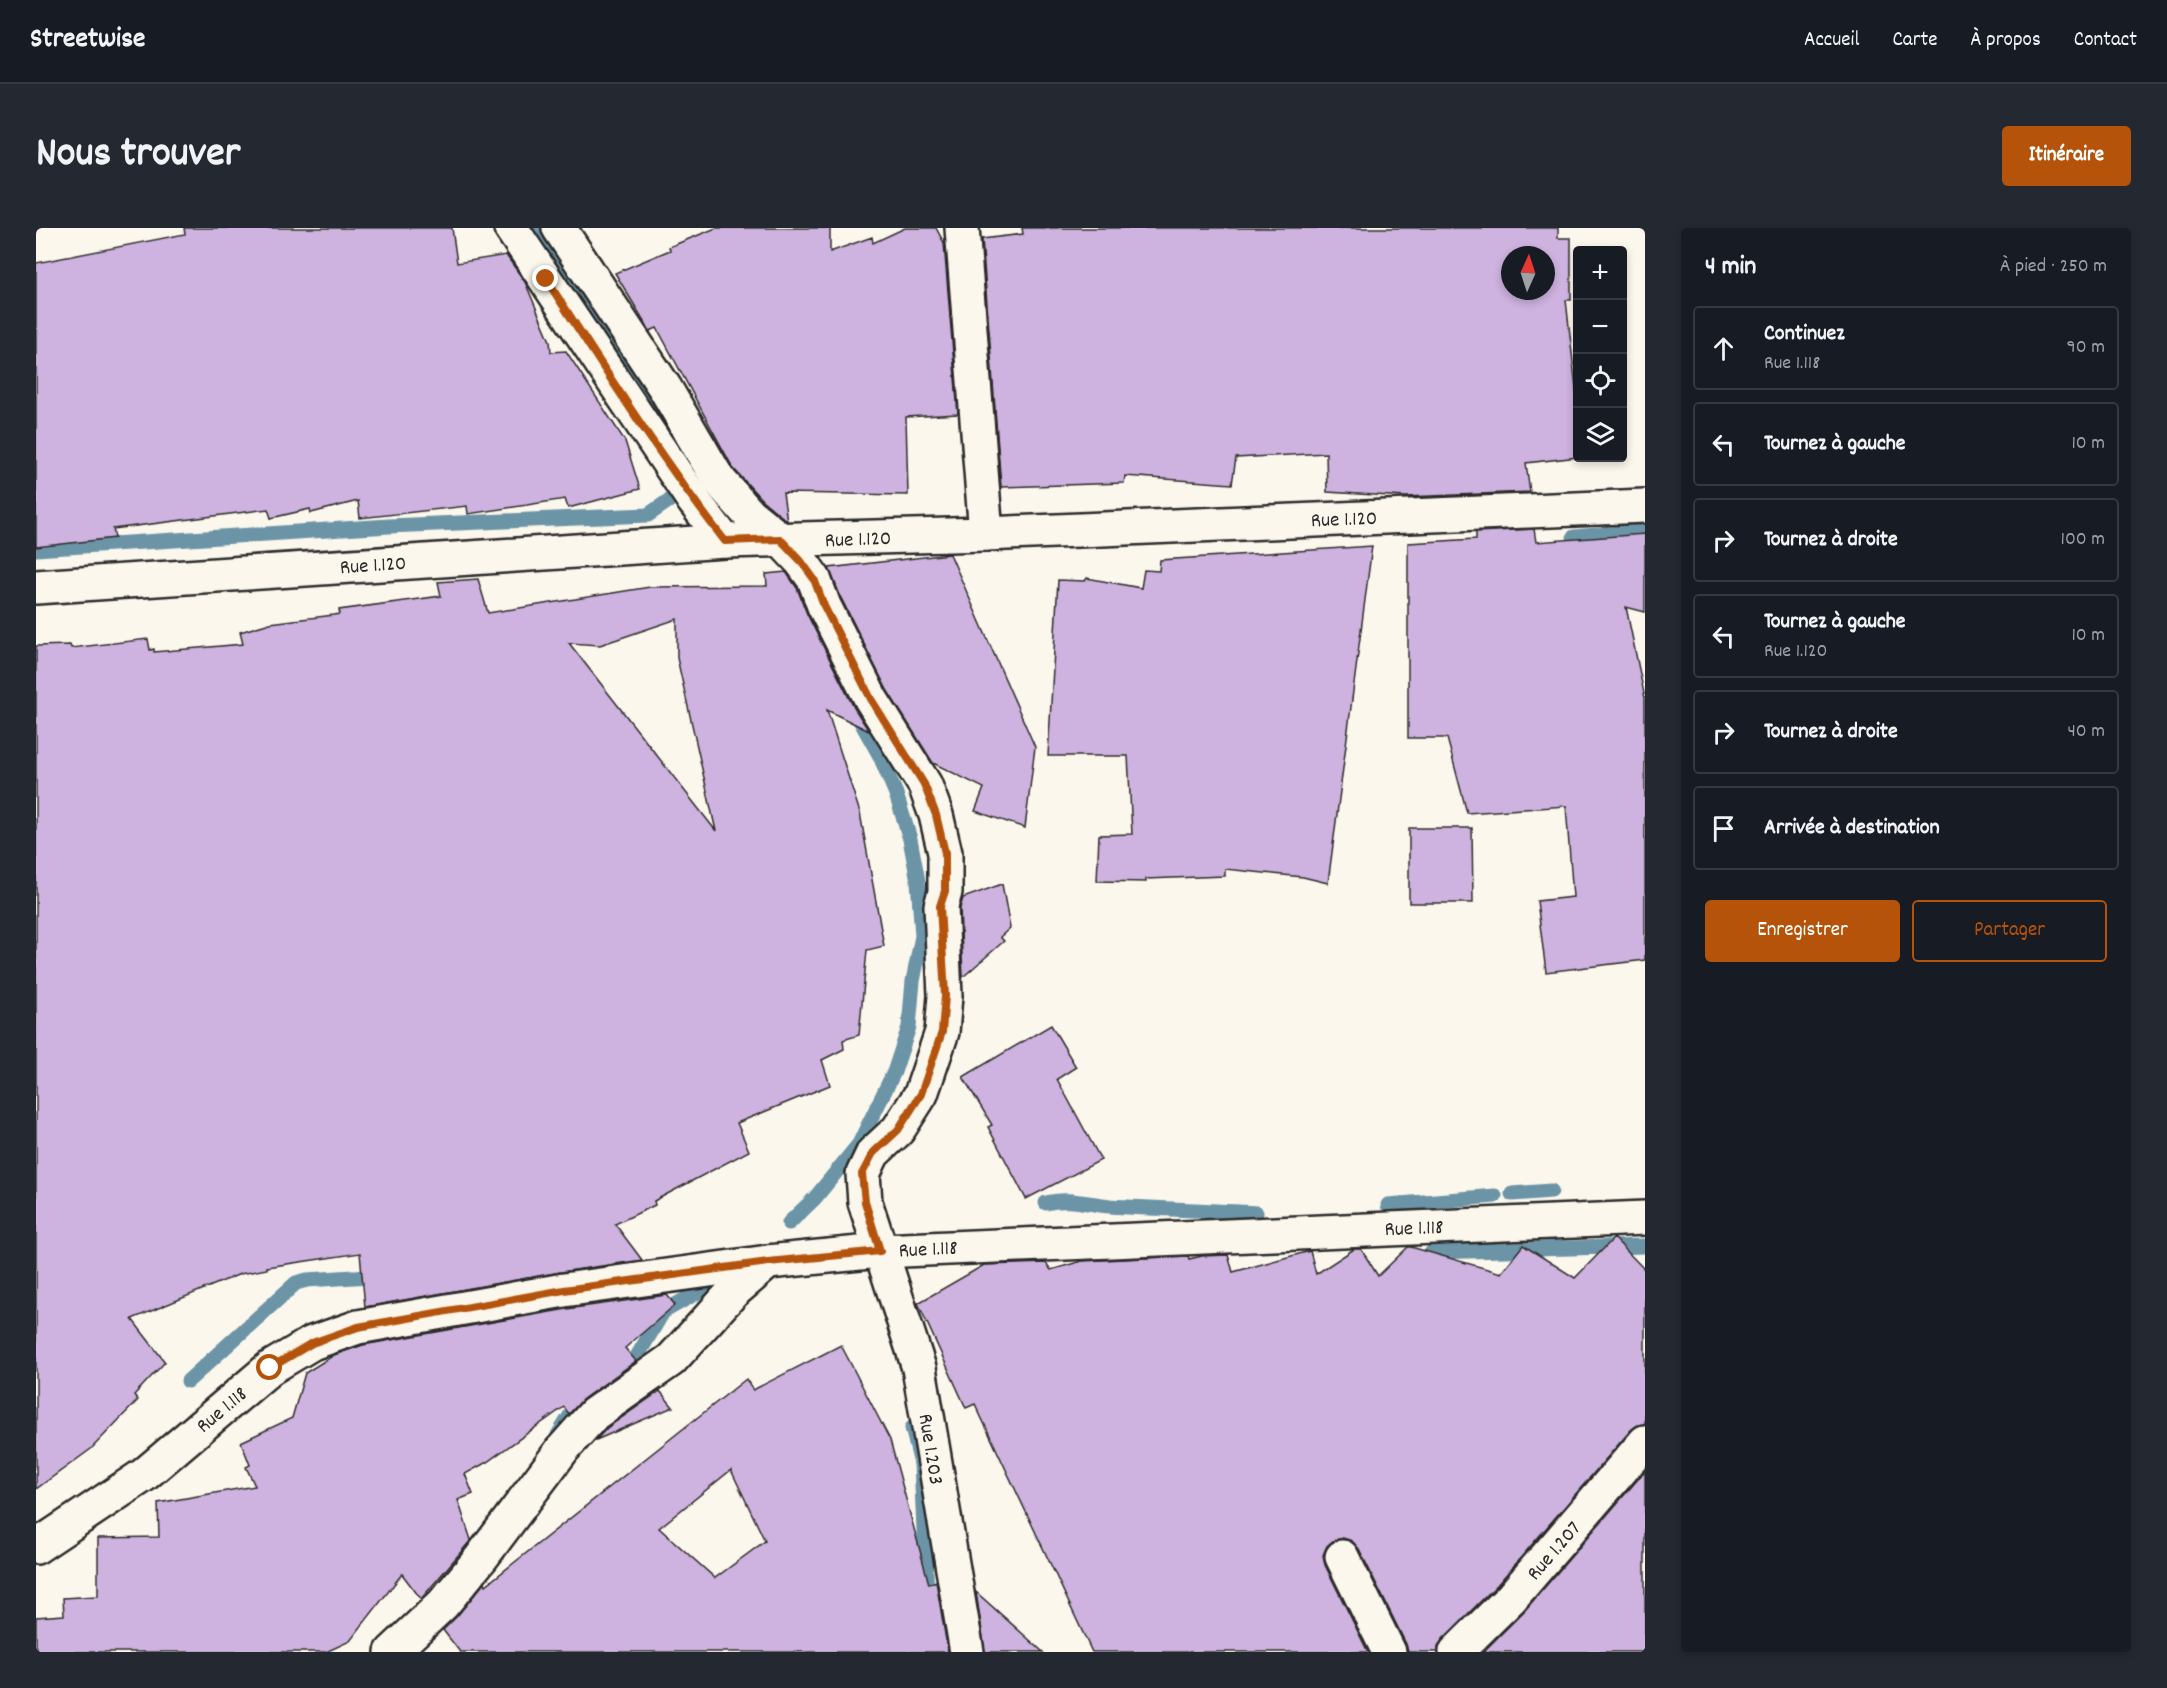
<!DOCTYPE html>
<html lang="fr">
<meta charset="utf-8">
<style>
body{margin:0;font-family:Dekko,sans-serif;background:#242831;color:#f1f3f6}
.controls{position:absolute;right:18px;top:18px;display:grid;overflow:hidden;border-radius:6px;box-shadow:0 3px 9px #0003}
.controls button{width:54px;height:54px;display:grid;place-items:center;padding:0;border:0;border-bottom:2px solid #363941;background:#171b24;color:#f1f3f6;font:30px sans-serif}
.compass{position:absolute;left:1465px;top:18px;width:54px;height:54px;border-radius:50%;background:#171b24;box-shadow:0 3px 9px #0003;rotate:3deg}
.stop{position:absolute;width:18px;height:18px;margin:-14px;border:4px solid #b45309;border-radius:50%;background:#fff}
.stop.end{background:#b45309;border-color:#fff;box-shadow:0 2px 6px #0008}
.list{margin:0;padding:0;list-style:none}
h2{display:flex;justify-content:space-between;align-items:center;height:78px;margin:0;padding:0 24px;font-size:26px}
h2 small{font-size:20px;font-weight:400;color:#9ea1a6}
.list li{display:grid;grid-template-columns:39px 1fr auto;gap:18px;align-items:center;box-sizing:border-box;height:84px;margin:0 12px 12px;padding:0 12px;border:2px solid #363941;border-radius:6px}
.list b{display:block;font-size:22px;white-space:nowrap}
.list p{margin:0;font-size:20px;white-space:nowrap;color:#9ea1a6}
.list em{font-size:20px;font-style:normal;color:#9ea1a6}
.actions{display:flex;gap:12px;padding:18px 24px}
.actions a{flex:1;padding:14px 0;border:2px solid #b45309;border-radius:6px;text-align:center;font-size:21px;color:#b45309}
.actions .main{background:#b45309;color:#fff}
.icon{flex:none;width:33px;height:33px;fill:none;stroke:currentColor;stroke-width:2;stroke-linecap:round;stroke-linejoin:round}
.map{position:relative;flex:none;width:1609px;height:1424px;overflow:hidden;border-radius:6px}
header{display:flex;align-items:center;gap:36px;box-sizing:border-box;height:84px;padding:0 30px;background:#171b24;border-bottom:2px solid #363941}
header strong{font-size:28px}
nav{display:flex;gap:33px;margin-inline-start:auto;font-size:21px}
.intro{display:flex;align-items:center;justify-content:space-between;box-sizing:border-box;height:144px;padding:0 36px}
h1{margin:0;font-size:42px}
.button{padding:15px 27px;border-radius:6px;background:#b45309;color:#fff;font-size:21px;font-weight:700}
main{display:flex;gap:36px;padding:0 36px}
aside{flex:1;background:#171b24;border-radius:6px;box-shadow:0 3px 9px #0003}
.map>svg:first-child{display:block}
</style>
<header>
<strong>Streetwise</strong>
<nav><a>Accueil</a><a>Carte</a><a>À propos</a><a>Contact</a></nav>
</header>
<div class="intro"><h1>Nous trouver</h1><a class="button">Itinéraire</a></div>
<main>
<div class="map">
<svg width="1609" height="1424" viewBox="0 0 1609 1424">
<rect width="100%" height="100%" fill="#fbf7ec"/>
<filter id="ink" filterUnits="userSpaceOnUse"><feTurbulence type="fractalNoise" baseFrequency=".0167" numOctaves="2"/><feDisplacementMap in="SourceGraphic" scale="12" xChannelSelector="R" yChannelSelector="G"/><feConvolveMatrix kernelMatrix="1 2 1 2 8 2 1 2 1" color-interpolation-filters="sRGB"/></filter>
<g filter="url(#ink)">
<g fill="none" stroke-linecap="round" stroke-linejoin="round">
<g stroke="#6c94a7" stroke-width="15">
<polyline points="495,0 588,135 668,257"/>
<polyline points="1538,309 1609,303"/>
<polyline points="0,321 353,298 612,287 650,261"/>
<polyline points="1476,966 1515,963"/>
<path d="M1010,975C1031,969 1052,976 1074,978C1123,981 1171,982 1220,985"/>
<polyline points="1352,977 1459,968"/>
<polyline points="753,995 779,970 823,916 858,844 873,799 877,753 886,708 882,653 874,611 860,566 844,528 820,485"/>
<polyline points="1396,1024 1609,1018"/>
<polyline points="152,1153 260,1055 271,1052 334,1048"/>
<polyline points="581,1154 589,1149 627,1084 683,1052"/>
<polyline points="876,1200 885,1236 891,1367"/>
<polyline points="522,1207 537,1183 558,1169"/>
</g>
</g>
<g fill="#ceb2df" stroke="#2b2b2b" stroke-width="1.5" fill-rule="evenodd">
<polygon points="148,0 416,0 421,35 470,27 489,54 514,113 515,124 530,123 589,213 604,261 532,280 529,271 432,286 431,278 324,290 322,273 275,285 274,281 235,290 232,281 77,301 79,310 0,319 0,35 149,6"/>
<polygon points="680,0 794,0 794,24 836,9 837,15 869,0 900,0 908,15 922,186 870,189 872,267 747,265 751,293 726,272 697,240 621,100 614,103 579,45 634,22 633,19"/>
<path d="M986,0H1522V10H1535V72H1530L1542,178V229L1490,235L1494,264L1370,269L1291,264L1290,225L1200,230L1196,256L1089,248L1088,255L965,259L946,11L987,6ZM1474,27H1510V63H1474Z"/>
<polygon points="1498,301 1500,314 1609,306 1609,384 1590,379 1609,470 1609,732 1510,744 1501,673 1537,669 1530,578 1431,585 1411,510 1372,510 1372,315 1440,311 1440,304"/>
<polygon points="1336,318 1292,655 1267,649 1189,641 1189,648 1110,651 1110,654 1061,653 1063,607 1096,606 1092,528 1012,528 1022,352 1049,353 1051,350 1105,360 1108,342 1123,343 1124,332"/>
<polygon points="914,326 999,519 989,600 939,583 948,560 897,535 851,462 805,370 793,340"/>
<path d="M750,344L761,360L771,386L818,480L833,503L791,482L824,585L848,718L831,722L823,807L807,812L808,821L786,832L794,857L701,895L713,923L618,973L619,977L579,996L606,1032L525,1044L329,1079L324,1025L231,1039V1041L204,1046L96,1091L129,1134L98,1167L102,1172L55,1221L0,1261V418L34,417L35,420L112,411L114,422L118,421V424L207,416L204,404L234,395L298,387L304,386L303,382L405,368L402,354L442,351L452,385L614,359L731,358L730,346ZM641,391V430L680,603L533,415L564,417Z"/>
<polygon points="1373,600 1436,600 1437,675 1373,675"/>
<polygon points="966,656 974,700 964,709 968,713 927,749 924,680 927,670"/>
<polygon points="1015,797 1040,839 1021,851 1065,932 990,971 952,899 956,897 927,849"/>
<polygon points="1578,1010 1609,1042 1609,1196 1602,1197 1595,1202 1461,1357 1407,1411 1402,1418 1402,1424 1372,1424 1370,1416 1323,1321 1316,1313 1307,1310 1297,1313 1291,1318 1287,1327 1289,1337 1332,1424 1056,1424 939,1176 930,1180 882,1075 948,1037 1010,1035 1015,1042 1046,1033 1152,1028 1153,1031 1166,1028 1192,1027 1197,1044 1274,1023 1280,1046 1318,1021 1325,1021 1342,1048 1372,1019 1375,1019 1465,1045 1487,1017 1539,1050"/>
<polygon points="631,1067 639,1077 589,1120 600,1133 547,1171 533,1186 528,1179 451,1234 429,1246 437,1266 422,1272 435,1312 385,1371 366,1346 314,1413 290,1424 0,1424 0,1389 28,1387 27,1370 62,1368 62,1310 123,1309 122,1275 219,1258 210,1239 214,1237 205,1214 256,1190 269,1145 298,1127 327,1117 531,1081"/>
<path d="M805,1117L854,1212L893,1356L900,1353L912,1424H424L407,1402L421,1388L449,1354L450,1357L710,1151L717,1162ZM695,1242L729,1313L679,1350L623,1300Z"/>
<polygon points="624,1163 637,1179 560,1212 571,1200"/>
<polygon points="1609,1243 1609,1424 1447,1424 1489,1382"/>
<polygon points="940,1364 1007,1424 949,1424"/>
</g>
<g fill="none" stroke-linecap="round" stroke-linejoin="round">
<g stroke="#2b2b2b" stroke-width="38">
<g id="street">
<polyline points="475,0 658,273 689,313"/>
<polyline points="523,0 629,160 682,251 713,286 744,311 765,333 778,351 788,378 835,471 889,557 900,587 909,625 909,664 905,678 909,768 906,804 885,866 862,902 837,925 827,946 829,974 883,1140 931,1424"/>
<polyline points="926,0 950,306"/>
<polyline points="0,359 689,313 950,306 1609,278"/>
<polyline points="0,1319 108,1247 234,1140 276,1115 322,1099 528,1062 732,1034 844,1023 1609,990"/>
<polyline points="1306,1329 1353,1424"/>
<polyline points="356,1424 407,1376 445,1330 526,1222 558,1186 635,1132 697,1064 732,1034"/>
<polyline points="1420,1424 1475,1370 1609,1214"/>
</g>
</g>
<use href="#street" stroke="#fbf7ec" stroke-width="33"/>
</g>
</g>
<g fill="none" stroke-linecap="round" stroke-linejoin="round" filter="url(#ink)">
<path stroke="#b45309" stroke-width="8" d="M234,1140L276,1115L322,1099L528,1062L732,1034L844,1023L829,974L826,946L837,925L862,902L885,866L906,804L909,768L904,678L909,663V625L900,587L888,556L835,471L788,378L778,351L765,333L744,311L689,313C624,230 568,140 510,51"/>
</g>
<g text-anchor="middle" stroke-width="5" stroke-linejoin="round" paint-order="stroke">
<g font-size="21" fill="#2b2b2b" stroke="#fbf7ec">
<text transform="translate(1308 290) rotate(-2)" y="7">Rue 1.120</text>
<text transform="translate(822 310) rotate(-2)" y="7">Rue 1.120</text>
<text transform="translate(337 336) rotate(-4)" y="7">Rue 1.120</text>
<text transform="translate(1378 999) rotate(-2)" y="7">Rue 1.118</text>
<text transform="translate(892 1020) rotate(-3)" y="7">Rue 1.118</text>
<text transform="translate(185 1181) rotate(-40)" y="7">Rue 1.118</text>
<text transform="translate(896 1221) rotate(81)" y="7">Rue 1.203</text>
<text transform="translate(1517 1322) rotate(-49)" y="7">Rue 1.207</text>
</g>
</g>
</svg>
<div class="controls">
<button>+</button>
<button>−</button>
<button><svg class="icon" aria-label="locate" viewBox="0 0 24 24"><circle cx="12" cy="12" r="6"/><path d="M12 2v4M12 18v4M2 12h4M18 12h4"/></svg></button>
<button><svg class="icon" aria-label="layers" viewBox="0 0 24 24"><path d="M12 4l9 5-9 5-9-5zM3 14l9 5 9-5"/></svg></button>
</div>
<svg class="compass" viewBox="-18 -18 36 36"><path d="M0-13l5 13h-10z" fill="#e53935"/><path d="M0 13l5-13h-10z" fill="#9ea1a6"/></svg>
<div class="stop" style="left:234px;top:1140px"></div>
<div class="stop end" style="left:510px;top:51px"></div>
</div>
<aside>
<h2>4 min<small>À pied · 250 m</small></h2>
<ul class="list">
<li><svg class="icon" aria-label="ahead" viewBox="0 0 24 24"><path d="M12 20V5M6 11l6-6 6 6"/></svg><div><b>Continuez</b><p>Rue 1.118</p></div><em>90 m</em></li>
<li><svg class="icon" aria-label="left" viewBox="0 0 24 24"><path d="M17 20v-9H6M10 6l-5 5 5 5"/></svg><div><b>Tournez à gauche</b></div><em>10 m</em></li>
<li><svg class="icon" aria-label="right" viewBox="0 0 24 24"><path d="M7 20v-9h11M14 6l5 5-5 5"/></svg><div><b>Tournez à droite</b></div><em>100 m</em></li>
<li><svg class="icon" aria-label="left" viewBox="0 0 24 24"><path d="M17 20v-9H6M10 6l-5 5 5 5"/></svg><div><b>Tournez à gauche</b><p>Rue 1.120</p></div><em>10 m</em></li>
<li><svg class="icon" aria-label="right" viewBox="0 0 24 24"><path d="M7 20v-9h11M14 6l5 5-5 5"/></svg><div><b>Tournez à droite</b></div><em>40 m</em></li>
<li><svg class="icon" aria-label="arrive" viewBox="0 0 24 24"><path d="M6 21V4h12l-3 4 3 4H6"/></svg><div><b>Arrivée à destination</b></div></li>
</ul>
<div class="actions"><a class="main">Enregistrer</a><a>Partager</a></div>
</aside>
</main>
